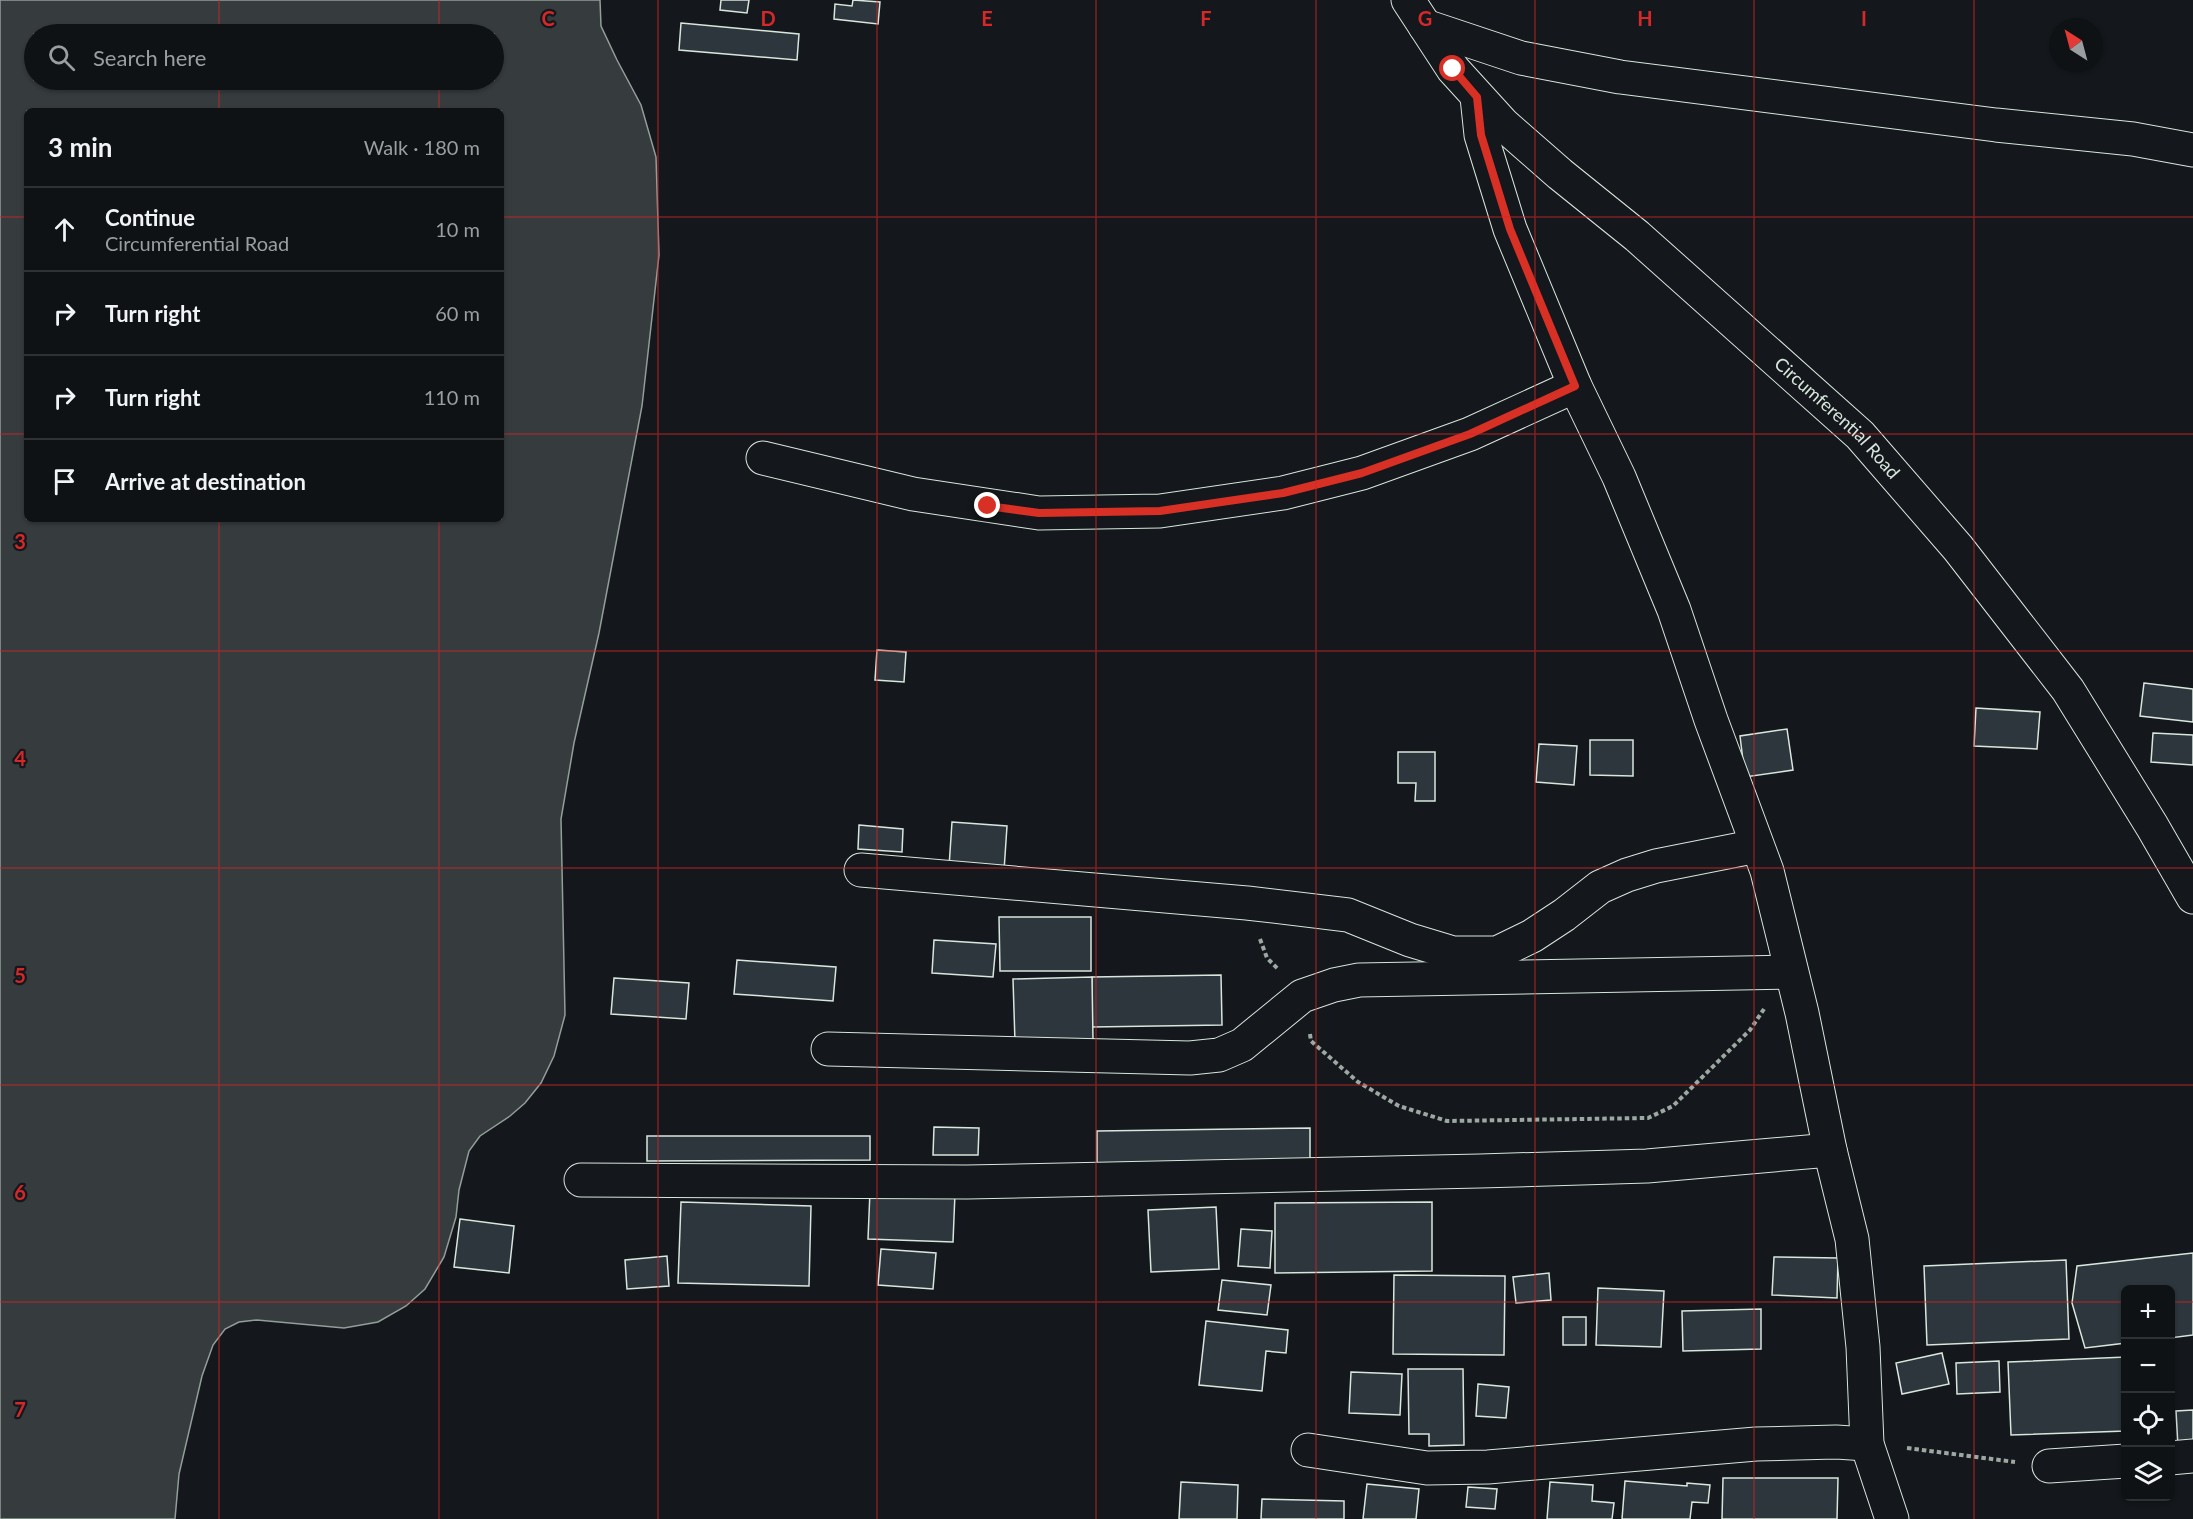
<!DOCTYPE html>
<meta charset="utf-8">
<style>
body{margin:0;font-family:Lato,sans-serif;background:#181b1e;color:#f1f3f6}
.controls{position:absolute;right:18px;bottom:18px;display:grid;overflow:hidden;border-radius:9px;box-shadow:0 2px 4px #0004}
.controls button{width:54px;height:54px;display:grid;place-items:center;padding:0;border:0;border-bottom:2px solid #2f3234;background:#0f1215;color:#f1f3f6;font:30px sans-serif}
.compass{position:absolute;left:2049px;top:18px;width:54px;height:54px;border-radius:50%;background:#0f1215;box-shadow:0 2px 4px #0004;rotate:324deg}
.stop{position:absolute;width:18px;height:18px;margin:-14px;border:4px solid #d93025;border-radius:50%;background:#fff}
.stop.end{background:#d93025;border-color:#fff;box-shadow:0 2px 6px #0008}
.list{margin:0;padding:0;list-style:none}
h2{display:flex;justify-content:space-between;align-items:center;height:78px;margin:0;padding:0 24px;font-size:26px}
h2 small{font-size:20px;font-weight:400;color:#9b9ea0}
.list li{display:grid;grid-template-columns:39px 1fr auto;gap:18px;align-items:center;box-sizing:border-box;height:84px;padding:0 24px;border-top:2px solid #2f3234}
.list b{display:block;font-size:22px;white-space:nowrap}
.list p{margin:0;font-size:20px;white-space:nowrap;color:#9b9ea0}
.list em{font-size:20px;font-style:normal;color:#9b9ea0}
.icon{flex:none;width:33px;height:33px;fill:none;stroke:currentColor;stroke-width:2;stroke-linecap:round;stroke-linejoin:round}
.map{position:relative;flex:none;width:2193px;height:1519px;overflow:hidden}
.search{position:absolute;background:#0f1215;box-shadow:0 2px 4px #0004;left:24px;top:24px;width:480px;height:66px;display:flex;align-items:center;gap:15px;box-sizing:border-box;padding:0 21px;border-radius:33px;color:#9b9ea0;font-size:22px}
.panel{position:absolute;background:#0f1215;box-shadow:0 2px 4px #0004;left:24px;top:108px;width:480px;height:414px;border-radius:9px}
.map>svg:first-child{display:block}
</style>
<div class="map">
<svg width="2193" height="1519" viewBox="0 0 2193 1519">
<rect width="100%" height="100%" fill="#14181c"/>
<path fill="#363b3e" stroke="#939e99" stroke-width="1.5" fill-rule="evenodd" d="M0,0H600L601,26L617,60L641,105L656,157L659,255L642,406L599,633L574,743L561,819L565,1015L554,1056L541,1083L525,1103L510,1116L480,1136L469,1151L459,1190L456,1217L444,1257L425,1289L406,1306L378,1322L344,1328L257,1320L239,1322L225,1329L213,1345L202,1376L179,1474L175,1519H0ZM34,34H494V80H34ZM27,111H501V519H27Z"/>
<g fill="#2c363c" stroke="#d8e6dc" stroke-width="1.5">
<polygon points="721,0 749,0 747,13 720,10"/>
<polygon points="853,0 880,2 878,24 834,19 835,4 852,6"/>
<polygon points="681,23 799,34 797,60 679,50"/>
<polygon points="877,650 906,652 904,682 875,680"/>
<polygon points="2144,683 2193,689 2193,722 2140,716"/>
<polygon points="1976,708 2040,712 2037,749 1974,746"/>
<polygon points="1787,729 1793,770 1745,777 1740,736"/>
<polygon points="2153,733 2193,735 2193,765 2151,762"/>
<polygon points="1590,740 1633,740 1633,776 1590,775"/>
<polygon points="1539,744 1577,746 1574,785 1536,782"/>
<polygon points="1398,752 1435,752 1435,801 1415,801 1416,783 1398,783"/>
<polygon points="952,822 1007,826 1004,871 949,867"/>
<polygon points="859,825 903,829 902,852 858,849"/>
<polygon points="999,917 1091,917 1091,971 1000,971"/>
<polygon points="934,940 996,944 993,977 932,973"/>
<polygon points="737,960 836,967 833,1001 734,994"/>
<polygon points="1221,975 1222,1025 1092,1027 1092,977"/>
<polygon points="1092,977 1093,1040 1015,1042 1013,979"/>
<polygon points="614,978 689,983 686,1019 611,1014"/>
<polygon points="934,1127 979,1128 978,1155 933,1155"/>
<polygon points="1310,1128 1310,1160 1097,1163 1097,1131"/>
<polygon points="647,1136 870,1136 870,1160 647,1161"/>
<polygon points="870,1191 955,1193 953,1242 868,1239"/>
<polygon points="681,1202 811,1206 809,1286 678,1283"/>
<polygon points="1432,1202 1432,1271 1275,1273 1275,1203"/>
<polygon points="1216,1207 1219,1269 1151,1272 1148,1210"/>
<polygon points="460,1219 514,1226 509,1273 454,1267"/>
<polygon points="1241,1229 1272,1231 1270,1268 1238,1266"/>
<polygon points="881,1249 936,1253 933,1289 878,1285"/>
<polygon points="2193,1253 2193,1335 2170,1338 2170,1290 2126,1290 2126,1343 2085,1348 2072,1303 2077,1266"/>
<polygon points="667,1256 669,1286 627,1289 625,1260"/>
<polygon points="1774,1257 1838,1258 1837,1298 1772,1295"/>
<polygon points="2066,1260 2069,1339 1927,1345 1924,1266"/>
<polygon points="1549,1273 1551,1300 1516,1303 1513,1277"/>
<polygon points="1394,1275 1505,1276 1504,1355 1393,1354"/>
<polygon points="1222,1280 1271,1285 1267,1315 1218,1310"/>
<polygon points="1598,1288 1664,1291 1661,1347 1596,1345"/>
<polygon points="1761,1309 1761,1349 1683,1351 1682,1311"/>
<rect x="1563" y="1317" width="23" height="28"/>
<polygon points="1206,1321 1288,1330 1286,1353 1266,1351 1262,1391 1199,1385"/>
<polygon points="1942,1353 1949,1384 1902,1394 1896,1363"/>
<polygon points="2126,1357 2126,1431 2011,1435 2008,1362"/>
<polygon points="1999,1361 2000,1392 1957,1394 1956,1363"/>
<polygon points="1408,1369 1463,1369 1464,1445 1429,1446 1429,1434 1409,1434"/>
<polygon points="1351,1372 1402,1374 1400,1415 1349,1413"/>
<polygon points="1478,1384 1509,1387 1506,1418 1476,1416"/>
<polygon points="2193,1410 2193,1446 2178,1447 2176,1411"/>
<polygon points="1723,1478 1838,1478 1837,1519 1722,1519"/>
<polygon points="1625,1481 1687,1486 1687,1483 1710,1485 1708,1503 1692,1502 1690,1519 1622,1519"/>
<polygon points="1181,1482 1238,1485 1237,1519 1179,1519"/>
<polygon points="1550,1482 1593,1485 1592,1501 1614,1503 1612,1519 1547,1519"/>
<polygon points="1367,1484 1419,1489 1416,1519 1363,1519"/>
<polygon points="1468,1487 1497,1489 1495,1509 1466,1507"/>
<polygon points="1262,1499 1344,1501 1344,1519 1261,1519"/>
</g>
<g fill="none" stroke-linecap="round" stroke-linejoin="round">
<g stroke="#d8e6dc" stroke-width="35">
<g id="street">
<polyline points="1425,26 1521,58 1620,77 1996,125 2133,139 2193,150"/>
<polyline points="1477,97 1481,135 1510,229 1575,386 1619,477 1674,610 1711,720 1767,871 1802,1013 1830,1150 1852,1239 1863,1347 1867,1444 1892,1519"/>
<polyline points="763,458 913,494 1039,513 1160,511 1283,493 1362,473 1470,434 1575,386"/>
<polyline points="861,870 1247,903 1348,915 1410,940 1453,953 1497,953 1532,936 1564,915 1600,887 1627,875 1656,866 1757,846"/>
<polyline points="828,1049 1190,1058 1219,1055 1242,1045 1302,996 1334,985 1359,980 1791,972"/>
<polyline points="581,1180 967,1182 1480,1171 1647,1166 1830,1150"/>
<polyline points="1308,1450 1427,1468 1488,1467 1756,1444 1836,1442 1867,1444"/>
<polyline points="2170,1458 2193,1456"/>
<polyline points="2049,1466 2126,1461"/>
</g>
</g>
<g stroke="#d8e6dc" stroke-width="35">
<g id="secondary">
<path id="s1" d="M1408,0L1453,69L1504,125L1560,174L1637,236L1860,435L1958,548L2068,690L2152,826L2193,897"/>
</g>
</g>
<g stroke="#9da8a2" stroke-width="4" stroke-dasharray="4.5 3" stroke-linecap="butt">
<polyline points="1260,939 1267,958 1279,970"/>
<polyline points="1310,1034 1311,1041 1358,1082 1399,1106 1447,1121 1648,1118 1673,1106 1750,1030 1764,1009"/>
<polyline points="1907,1448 2015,1462"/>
</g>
<use href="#street" stroke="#14181c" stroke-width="33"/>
<use href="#secondary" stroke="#14181c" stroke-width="33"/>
</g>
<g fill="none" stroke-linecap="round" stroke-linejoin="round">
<polyline stroke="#d93025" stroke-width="8" points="988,506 1039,513 1160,511 1283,493 1362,473 1470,434 1575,386 1510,229 1481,135 1477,97 1453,69"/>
</g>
<path fill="none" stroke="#d62828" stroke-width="1.5" stroke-opacity="0.55" d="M219,0V34M439,0V34M658,0V1519M877,0V1519M1096,0V1519M1316,0V1519M1535,0V1519M1754,0V1519M1974,0V1519M219,80V111M439,80V111M0,217H27M501,217H2193M0,434H27M501,434H2193M219,519V1519M439,519V1519M0,651H2193M0,868H2193M0,1085H2193M0,1302H2126M2170,1302H2193"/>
<g text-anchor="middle" stroke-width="4.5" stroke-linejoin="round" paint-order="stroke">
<g font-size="18" fill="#d8e6dc" stroke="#14181c">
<text dy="6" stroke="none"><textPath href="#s1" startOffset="602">Circumferential Road</textPath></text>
</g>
</g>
<g font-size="20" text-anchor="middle" font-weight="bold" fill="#d62828" stroke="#14181c" stroke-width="4.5" stroke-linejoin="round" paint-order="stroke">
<text x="548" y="26">C</text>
<text x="768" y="26">D</text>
<text x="987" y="26">E</text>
<text x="1206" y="26">F</text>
<text x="1425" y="26">G</text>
<text x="1645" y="26">H</text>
<text x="1864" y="26">I</text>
<text x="20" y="549">3</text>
<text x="20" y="766">4</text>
<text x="20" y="983">5</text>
<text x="20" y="1200">6</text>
<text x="20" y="1417">7</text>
</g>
</svg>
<div class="controls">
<button>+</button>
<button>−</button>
<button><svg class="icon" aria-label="locate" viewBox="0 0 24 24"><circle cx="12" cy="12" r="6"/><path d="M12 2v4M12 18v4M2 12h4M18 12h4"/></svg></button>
<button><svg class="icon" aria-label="layers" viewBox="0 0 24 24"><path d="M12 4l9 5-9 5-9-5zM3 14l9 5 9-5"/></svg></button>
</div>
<svg class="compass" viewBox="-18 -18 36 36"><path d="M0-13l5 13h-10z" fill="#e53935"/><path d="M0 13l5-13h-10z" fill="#9b9ea0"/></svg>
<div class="stop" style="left:1453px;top:69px"></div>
<div class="stop end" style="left:988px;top:506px"></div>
<div class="search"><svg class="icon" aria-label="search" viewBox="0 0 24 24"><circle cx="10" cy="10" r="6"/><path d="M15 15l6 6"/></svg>Search here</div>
<section class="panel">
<h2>3 min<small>Walk · 180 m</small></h2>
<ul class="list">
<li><svg class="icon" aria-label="ahead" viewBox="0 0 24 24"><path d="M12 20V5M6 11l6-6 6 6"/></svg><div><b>Continue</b><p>Circumferential Road</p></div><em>10 m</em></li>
<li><svg class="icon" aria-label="right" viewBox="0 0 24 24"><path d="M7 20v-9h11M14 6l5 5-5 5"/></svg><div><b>Turn right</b></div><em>60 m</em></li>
<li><svg class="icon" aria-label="right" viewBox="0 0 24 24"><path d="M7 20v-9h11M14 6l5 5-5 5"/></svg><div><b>Turn right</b></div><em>110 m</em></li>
<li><svg class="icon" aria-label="arrive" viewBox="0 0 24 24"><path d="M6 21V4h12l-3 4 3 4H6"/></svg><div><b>Arrive at destination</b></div></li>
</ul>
</section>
</div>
